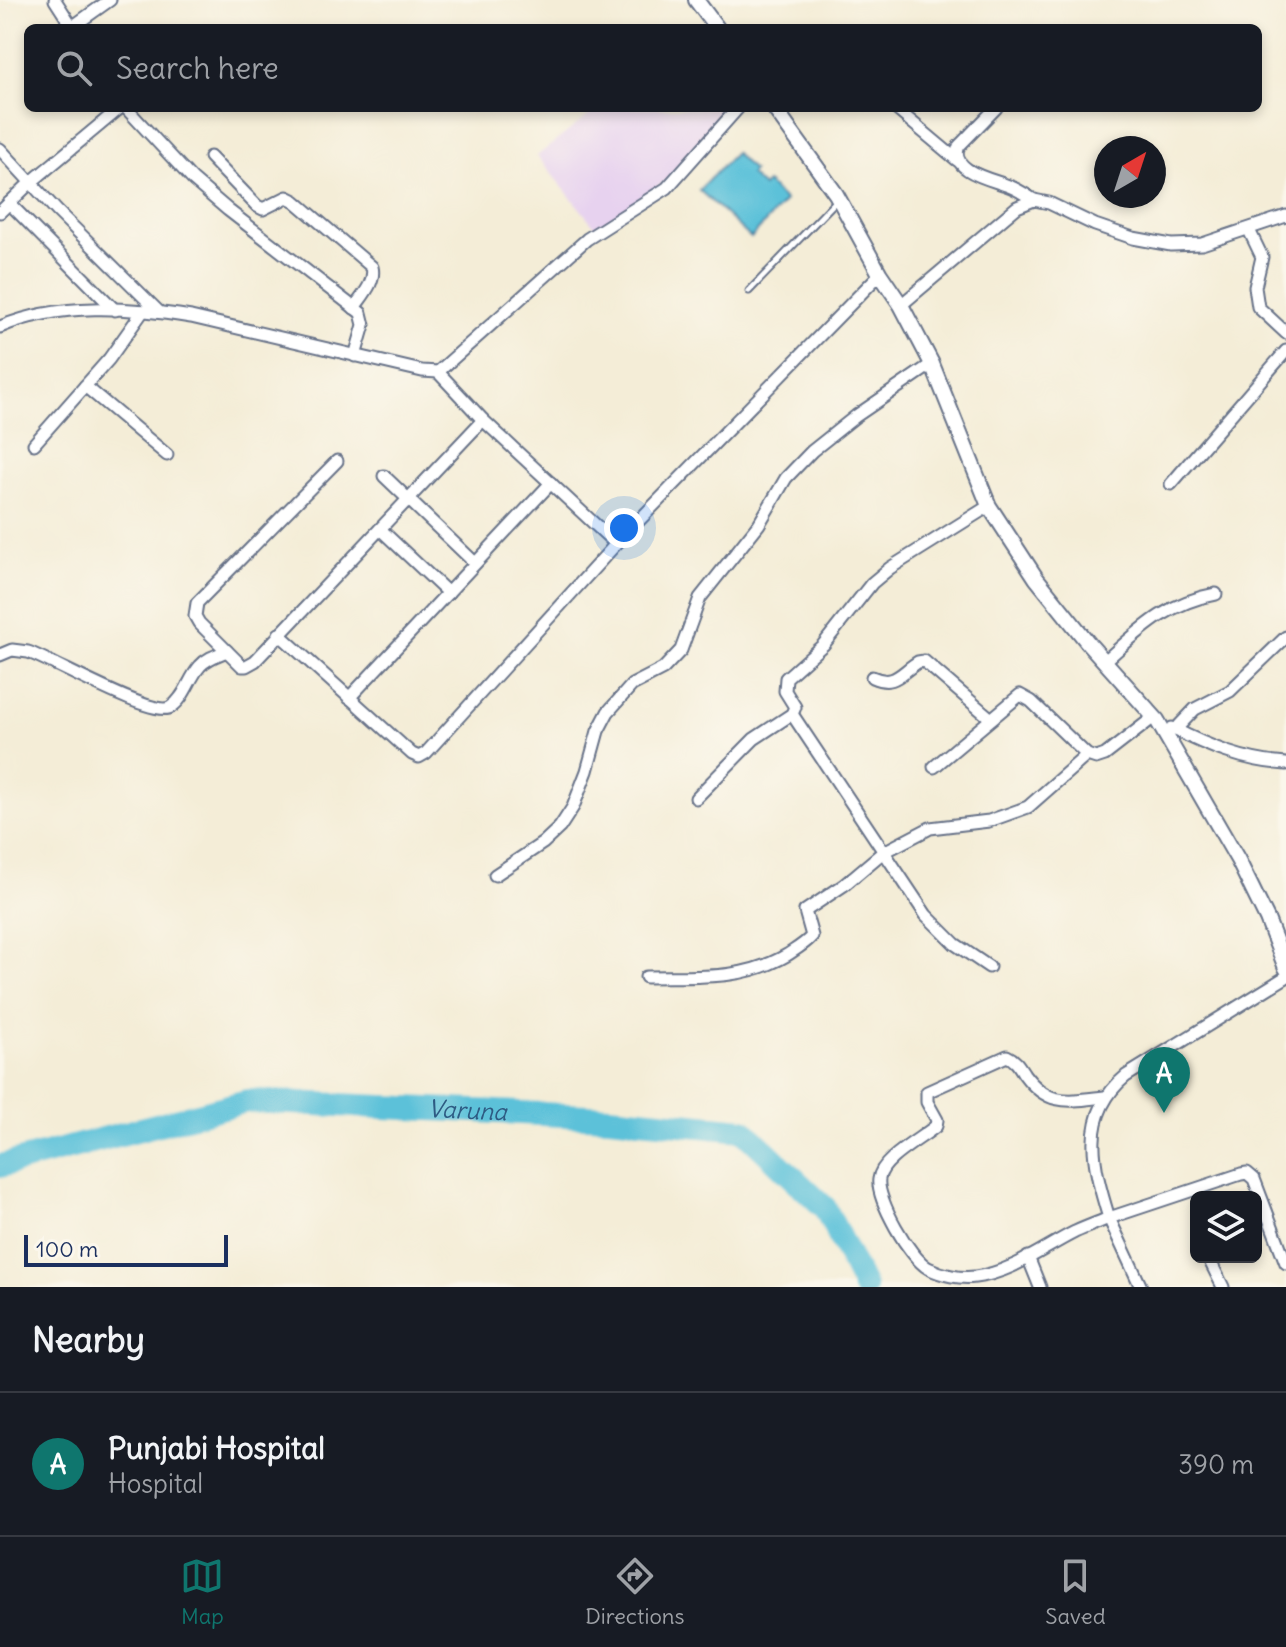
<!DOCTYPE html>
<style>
body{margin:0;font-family:Delius,sans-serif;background:#242831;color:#f1f3f6}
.controls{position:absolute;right:24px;bottom:24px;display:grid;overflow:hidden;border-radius:12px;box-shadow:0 4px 12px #0003}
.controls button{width:72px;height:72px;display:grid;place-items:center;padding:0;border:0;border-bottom:2px solid #363941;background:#171b24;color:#f1f3f6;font:40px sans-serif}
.compass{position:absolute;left:1094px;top:136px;width:72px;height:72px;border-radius:50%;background:#171b24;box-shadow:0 4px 12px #0003;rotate:39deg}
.scale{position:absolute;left:24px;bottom:20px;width:204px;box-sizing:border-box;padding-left:8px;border:4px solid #1b2f5e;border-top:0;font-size:22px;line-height:28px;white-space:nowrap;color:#1b2f5e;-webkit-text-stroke:6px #fbf7ec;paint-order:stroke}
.you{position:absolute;left:624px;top:528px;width:28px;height:28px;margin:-20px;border:6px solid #fff;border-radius:50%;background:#1a73e8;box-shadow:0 0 0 12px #1a73e833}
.badge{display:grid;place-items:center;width:52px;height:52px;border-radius:50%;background:#0f766e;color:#fff;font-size:26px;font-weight:700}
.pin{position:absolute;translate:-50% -66px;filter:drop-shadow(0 2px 4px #0008)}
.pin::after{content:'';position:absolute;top:42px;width:28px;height:24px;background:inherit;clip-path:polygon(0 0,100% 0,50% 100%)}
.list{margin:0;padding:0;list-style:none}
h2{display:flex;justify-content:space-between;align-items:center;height:104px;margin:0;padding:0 32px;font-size:34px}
h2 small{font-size:26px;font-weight:400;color:#9ea1a6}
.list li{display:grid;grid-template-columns:52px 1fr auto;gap:24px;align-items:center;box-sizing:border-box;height:144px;padding:0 32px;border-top:2px solid #363941}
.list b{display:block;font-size:30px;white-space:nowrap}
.list p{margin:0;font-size:26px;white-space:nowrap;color:#9ea1a6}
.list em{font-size:26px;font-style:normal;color:#9ea1a6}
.icon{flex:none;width:44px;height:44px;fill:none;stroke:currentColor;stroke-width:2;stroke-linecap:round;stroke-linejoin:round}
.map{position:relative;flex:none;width:1286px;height:1287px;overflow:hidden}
.search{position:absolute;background:#171b24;box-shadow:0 4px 12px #0003;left:24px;right:24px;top:24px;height:88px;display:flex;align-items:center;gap:20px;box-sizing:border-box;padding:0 28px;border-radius:12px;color:#9ea1a6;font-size:30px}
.sheet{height:248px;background:#171b24}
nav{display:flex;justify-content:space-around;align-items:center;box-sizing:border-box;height:112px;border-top:2px solid #363941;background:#171b24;font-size:22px;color:#9ea1a6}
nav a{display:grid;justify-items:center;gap:4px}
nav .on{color:#0f766e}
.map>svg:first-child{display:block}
</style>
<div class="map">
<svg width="1286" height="1287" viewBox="0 0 1286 1287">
<rect width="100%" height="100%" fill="#fbf7ec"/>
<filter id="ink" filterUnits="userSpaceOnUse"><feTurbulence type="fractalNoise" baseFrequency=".0125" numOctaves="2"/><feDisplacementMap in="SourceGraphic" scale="16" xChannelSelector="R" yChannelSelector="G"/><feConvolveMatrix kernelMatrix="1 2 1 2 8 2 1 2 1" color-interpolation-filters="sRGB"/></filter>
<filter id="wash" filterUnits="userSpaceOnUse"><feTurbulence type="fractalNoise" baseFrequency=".006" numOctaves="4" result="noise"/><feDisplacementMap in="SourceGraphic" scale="32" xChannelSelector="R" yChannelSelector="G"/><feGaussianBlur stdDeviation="1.8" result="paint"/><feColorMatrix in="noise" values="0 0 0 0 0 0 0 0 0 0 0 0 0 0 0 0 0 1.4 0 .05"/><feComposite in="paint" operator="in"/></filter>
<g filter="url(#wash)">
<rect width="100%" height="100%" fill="#f4edd7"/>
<polygon fill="#e7d2ef" points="598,108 731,108 667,180 596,228 537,156"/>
<polygon fill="#5bc1d9" stroke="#3b789c" stroke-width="2" points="735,153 753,171 750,175 763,187 767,183 785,201 751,238 699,190"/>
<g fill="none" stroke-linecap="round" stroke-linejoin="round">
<path stroke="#5bc1d9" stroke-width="24" id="s1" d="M0,1166L247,1101L609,1117L743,1130L825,1208L864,1287"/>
</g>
</g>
<g filter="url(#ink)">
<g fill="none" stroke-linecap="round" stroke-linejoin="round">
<g stroke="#677288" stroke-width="9">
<polyline id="service" points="749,291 838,199"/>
</g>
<g stroke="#677288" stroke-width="15">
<g id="minor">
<polyline points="55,0 73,28"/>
<polyline points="72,27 110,0"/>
<polyline points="126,108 193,180 228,210 361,313 364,325 355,356"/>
<polyline points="895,108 957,160"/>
<path d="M996,108L959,146C948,170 989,179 1006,185C1016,188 1025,194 1034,200"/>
<polyline points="0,149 57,211 159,312"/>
<path d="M210,157L257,206L263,209L287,197L295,201L372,267C376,282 362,296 354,308"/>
<polyline points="9,203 115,310"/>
<polyline points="0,212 30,183 120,108"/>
<polyline points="1249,230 1262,257 1255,287 1258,307 1286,333"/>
<polyline points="901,305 1017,207 1034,200 1049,203 1095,225 1133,238 1171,245 1202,244 1286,216"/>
<path d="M0,327C60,302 128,307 191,317L422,371L438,372L587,239L667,188L738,108"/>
<polyline points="438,372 483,420 616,544"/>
<polyline points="85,386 167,455"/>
<polyline points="34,444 109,359 143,311"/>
<polyline points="337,461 197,603 195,616 199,623 242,666 246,666 255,661 483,420"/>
<polyline points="384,476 475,563"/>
<polyline points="1171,484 1286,351"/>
<polyline points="380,529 448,593"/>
<polyline points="279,634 412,754 419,757 426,753 616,544 880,274"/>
<path d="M0,655L12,650L28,652C52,660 154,719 171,707C185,698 189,678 200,666C207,658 217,655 227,651"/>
<path d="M1105,661C1141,629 1166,603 1216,594"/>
<path d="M872,677C895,687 900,673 918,662L924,661L990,718"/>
<polyline points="349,698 551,483"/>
<polyline points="792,714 926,915 955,944 989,967"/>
<path d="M1172,728C1209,747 1244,761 1286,764"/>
<polyline points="1175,730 1195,709 1230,691 1286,637"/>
<polyline points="934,767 1020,695 1031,701 1087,755 1096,758 1105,755 1154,717"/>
<polyline points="696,798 754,739 792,714 795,707 785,691 786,678 823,645 872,583 890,568 989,506"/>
<polyline points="495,875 543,843 560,827 573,807 587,771 598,731 608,712 632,685 663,669 681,650 700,598 759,524 786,478 812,451 856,416 932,364"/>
<path d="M646,977C696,976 743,981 787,955C796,949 805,944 812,936L805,911L844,885L882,853L930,828L989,821L1028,807L1087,755"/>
<path d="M1104,1097C1069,1101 1048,1107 1024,1074C1019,1066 1016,1060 1007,1056L927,1092V1102L937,1120L936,1126C921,1139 881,1159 879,1179C876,1199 910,1258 928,1268C942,1275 960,1279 975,1277C1011,1273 1043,1248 1075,1232C1086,1227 1097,1223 1109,1218C1093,1166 1079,1115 1126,1076L1286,977"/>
<polyline points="1028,1257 1040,1287"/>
<polyline points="1208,1257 1223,1287"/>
<polyline points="1141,1287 1109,1218 1241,1174 1247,1173 1254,1179 1286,1263"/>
</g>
</g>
<g stroke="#677288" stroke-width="18">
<g id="tertiary">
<polyline points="696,0 717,28"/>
<polyline points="774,108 836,194 880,274 901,305 932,364 989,506 1036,578 1089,644 1157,720 1238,860 1267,919 1286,968"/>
</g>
</g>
<use href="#service" stroke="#fff" stroke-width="5"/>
<use href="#minor" stroke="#fff" stroke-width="11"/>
<use href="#tertiary" stroke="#fff" stroke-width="14"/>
</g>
</g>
<g text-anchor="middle" stroke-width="7" stroke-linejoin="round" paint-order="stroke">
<g font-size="24" font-style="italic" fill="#2e5b83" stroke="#fbf7ec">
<text dy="8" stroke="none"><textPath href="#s1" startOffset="476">Varuna</textPath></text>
</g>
</g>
</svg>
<div class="controls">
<button><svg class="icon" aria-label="layers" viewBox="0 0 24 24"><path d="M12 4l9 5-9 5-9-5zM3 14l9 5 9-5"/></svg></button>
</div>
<svg class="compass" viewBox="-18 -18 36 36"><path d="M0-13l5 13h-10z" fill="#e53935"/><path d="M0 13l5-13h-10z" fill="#9ea1a6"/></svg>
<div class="scale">100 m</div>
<div class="you"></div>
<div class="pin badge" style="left:1164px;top:1113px">A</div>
<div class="search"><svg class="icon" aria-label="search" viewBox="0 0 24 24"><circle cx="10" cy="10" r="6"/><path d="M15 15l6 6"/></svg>Search here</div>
</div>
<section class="sheet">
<h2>Nearby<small></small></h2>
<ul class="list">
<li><span class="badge">A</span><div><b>Punjabi Hospital</b><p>Hospital</p></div><em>390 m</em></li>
</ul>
</section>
<nav>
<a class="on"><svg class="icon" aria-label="map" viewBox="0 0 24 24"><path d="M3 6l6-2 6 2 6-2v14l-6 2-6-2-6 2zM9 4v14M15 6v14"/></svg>Map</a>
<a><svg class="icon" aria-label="directions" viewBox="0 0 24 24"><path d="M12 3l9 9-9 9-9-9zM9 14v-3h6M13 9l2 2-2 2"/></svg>Directions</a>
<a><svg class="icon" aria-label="saved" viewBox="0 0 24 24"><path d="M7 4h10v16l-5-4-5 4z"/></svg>Saved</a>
</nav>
